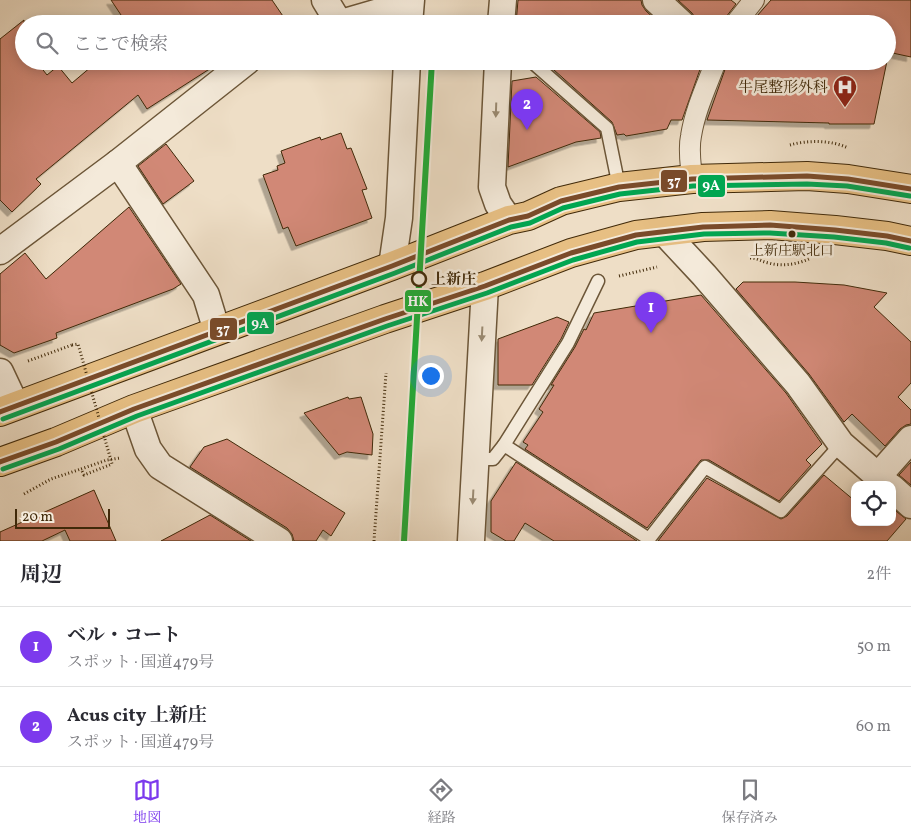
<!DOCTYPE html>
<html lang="ja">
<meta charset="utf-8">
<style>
body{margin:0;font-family:Vollkorn,"Noto Serif JP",serif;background:#f7f7f7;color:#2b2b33}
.controls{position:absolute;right:15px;bottom:15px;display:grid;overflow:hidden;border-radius:10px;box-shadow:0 2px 12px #0003}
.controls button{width:45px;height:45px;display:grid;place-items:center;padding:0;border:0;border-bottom:1px solid #e1e1e2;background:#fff;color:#2b2b33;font:25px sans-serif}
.scale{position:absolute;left:15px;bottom:12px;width:95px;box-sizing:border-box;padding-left:5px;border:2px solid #402909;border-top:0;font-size:14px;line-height:18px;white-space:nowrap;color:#402909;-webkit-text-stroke:4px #f4eada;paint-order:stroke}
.you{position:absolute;left:430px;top:375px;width:18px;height:18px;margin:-12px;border:4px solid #fff;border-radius:50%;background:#1a73e8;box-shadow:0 0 0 8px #1a73e833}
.badge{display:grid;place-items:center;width:32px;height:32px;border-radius:50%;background:#7c3aed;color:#fff;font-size:16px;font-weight:700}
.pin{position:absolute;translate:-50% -41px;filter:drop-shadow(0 1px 2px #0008)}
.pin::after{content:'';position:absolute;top:26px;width:18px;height:15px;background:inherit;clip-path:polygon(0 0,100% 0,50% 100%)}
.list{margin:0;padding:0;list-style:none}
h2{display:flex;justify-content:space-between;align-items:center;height:65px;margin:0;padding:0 20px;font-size:21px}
h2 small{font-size:16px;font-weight:400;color:#7c7c81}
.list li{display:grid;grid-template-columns:32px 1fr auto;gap:15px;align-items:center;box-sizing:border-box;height:80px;padding:0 20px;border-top:1px solid #e1e1e2}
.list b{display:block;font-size:19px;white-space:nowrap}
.list p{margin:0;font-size:16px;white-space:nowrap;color:#7c7c81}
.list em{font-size:16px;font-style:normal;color:#7c7c81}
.icon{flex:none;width:28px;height:28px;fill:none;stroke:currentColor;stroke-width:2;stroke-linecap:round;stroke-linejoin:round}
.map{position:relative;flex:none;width:911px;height:541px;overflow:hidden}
.search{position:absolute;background:#fff;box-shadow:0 2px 12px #0003;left:15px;right:15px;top:15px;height:55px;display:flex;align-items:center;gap:12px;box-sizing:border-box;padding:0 18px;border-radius:28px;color:#7c7c81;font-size:19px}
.sheet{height:225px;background:#fff}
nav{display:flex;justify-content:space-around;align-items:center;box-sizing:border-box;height:70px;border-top:1px solid #e1e1e2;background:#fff;font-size:14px;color:#7c7c81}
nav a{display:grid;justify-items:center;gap:2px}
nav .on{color:#7c3aed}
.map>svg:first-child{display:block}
</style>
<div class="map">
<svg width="911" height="541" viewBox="0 0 911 541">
<defs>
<filter id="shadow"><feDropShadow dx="-4.5" dy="4.5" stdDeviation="0" flood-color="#0004"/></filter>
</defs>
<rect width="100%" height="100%" fill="#eedec6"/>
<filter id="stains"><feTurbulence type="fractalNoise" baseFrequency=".004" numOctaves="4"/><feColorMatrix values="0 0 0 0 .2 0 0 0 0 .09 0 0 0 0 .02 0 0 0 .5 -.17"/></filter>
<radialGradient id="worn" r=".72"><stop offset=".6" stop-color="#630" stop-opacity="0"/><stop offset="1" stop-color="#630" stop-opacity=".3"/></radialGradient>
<g fill="#d18876" stroke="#402909" filter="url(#shadow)">
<polygon points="111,0 272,0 287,22 284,24 127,24"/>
<polygon points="518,0 641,0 642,5 646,11 660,24 516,24"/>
<polygon points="678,0 731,0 736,4 726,17 723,24 697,24 696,19 692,13"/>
<polygon points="771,0 911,0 911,57 888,52 887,58 887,24 750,24"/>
<polygon points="24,20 24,61 36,61 47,75 58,66 72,83 98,61 222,61 147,109 138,95 36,179 41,184 12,212 0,200 0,39"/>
<polygon points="544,61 703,61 682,120 671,120 667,129 626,136 624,134 617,135 612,122"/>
<polygon points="728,61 887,61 874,124 829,124 829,123 707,120"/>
<polygon points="536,77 600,132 601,138 576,142 508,167 512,81"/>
<polygon points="341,133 347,149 351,148 367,189 362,190 372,218 296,246 288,227 283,229 263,175 278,170 277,166 285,163 281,151 320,137 321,140"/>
<polygon points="166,144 194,181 163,204 138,166"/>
<polygon points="129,207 181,284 173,289 56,333 57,338 14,353 0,345 0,274 25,253 46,279"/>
<polygon points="743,282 795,282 844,285 887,293 874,307 911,342 911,383 898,397 911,410 911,424 906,425 900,429 885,446 852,414 844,422 809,374 736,289"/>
<polygon points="701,295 786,393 822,444 806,460 811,465 779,501 709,460 701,460 647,528 525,449 528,445 523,442 543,412 539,409 554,385 551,385 575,347 584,329 586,330 594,313"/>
<polygon points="557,317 569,322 561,339 532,385 498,385 498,339"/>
<polygon points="348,397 349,399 361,397 373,434 372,455 347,452 339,455 304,413"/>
<polygon points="227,439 345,513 331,536 323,530 316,541 294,541 292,534 287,528 190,467 204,447"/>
<polygon points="516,462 637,541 554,541 525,523 514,541 506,541 491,532 491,501"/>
<polygon points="911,462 911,485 899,475"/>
<polygon points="824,475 855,501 855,522 892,522 892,508 906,519 887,541 658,541 707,478 781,519 787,516"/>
<polygon points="94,490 116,541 70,541 65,530 42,541 0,541 0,532"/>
<polygon points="210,515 251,541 161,541"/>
</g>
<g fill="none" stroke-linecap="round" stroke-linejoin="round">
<g stroke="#6c5638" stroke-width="15">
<g id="service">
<polyline points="531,61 607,128 619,187"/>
<polyline points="504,445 568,343 598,281"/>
<polyline points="475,459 493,459 504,445 649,539 705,467 781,511 841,444"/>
</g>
</g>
<g stroke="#6c5638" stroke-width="22">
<g id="pedestrian">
<polyline points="735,24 754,0"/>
<path d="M692,179C691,165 688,150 691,136C695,110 707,85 716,61"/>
</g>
</g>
<g stroke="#6c5638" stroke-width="29">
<g id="minor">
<polyline points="325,0 339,23"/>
<polyline points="656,0 682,24"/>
<polyline points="338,24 386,10 402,0"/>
<polyline points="409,24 411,0"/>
<polyline points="501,24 503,0"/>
<polyline points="498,61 492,187 498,204 509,220"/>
<polyline points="118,163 206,295 217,331"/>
<polyline points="663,231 704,275 798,384 841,444 888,485"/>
<polyline points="0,251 118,163 247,61"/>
<polyline points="392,266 399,218 407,61"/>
<polyline points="0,372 16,406"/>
<polyline points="134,409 148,449 160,466 279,541"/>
<polyline points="878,476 911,439"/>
<polyline points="892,488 911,505"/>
<polyline points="471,541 485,286"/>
</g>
</g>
<g stroke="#402909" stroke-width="30">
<g id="trunk">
<polyline points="0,412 392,266 509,220 528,216 561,201 619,187 692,179 807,176 848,179 911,189"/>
<polyline points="0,462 56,442 134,409 385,319 485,286 571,253 636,235 703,227 770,225 835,230 887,236 911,241"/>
</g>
</g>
<g stroke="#402909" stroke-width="3" stroke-dasharray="1 2.5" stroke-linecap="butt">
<path d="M790,145C807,140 832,140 848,148"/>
<path d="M750,258C758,258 762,262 769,263C782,267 798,264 809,259"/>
<polyline points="619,276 657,267"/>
<polyline points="28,361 72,345"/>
<polyline points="107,466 84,475 81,469 107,460 120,458"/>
<polyline points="24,494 51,479 81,469"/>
<polyline points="374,541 386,373"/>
</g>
<use href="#service" stroke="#f4eada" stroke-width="12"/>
<use href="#pedestrian" stroke="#f4eada" stroke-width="20"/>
<use href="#minor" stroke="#f4eada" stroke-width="26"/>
<use href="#trunk" stroke="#e7bf83" stroke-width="28"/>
<polyline stroke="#402909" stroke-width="3" stroke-dasharray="1 2.5" stroke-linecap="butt" points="72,345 78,344 112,464 107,466"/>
<g stroke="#f4eada" stroke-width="9">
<g id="bus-1">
<polyline points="0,412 392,266 509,220 528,216 561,201 619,187 692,179 807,176 848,179 911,189"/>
<polyline points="0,462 56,442 134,409 385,319 485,286 571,253 636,235 703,227 770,225 835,230 887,236 911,241"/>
</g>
</g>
<g stroke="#f4eada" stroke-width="9">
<g id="bus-2">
<polyline points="3,419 395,273 511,227 530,223 563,208 620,194 693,186 807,184 847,186 910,196"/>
<polyline points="3,469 59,449 137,416 387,326 487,293 573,260 637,242 704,234 770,233 834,237 886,243 909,248"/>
</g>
</g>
<use href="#bus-1" stroke="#7a4b2a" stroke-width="5"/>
<use href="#bus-2" stroke="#00a651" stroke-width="5"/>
<g stroke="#f4eada" stroke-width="10">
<polyline id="rail-1" points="404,541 432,61"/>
</g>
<use href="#rail-1" stroke="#21ab36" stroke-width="6"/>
</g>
<defs><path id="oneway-solid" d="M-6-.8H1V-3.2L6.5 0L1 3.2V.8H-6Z" transform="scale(1.25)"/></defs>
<g fill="#9a8a72">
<use href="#oneway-solid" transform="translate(496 110) rotate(92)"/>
<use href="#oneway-solid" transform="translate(482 334) rotate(93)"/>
<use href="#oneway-solid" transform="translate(473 497) rotate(93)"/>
</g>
<defs>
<g id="hospital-pin" transform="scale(1.25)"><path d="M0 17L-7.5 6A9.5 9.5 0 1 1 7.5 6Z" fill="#8f2418" stroke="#f4eada"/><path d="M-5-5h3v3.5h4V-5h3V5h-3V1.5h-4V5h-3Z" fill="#fff"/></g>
</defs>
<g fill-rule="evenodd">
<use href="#hospital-pin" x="845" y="87"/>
</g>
<circle fill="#402909" stroke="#f4eada" stroke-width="2" cx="792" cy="234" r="4.5"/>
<circle fill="#f4eada" stroke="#402909" stroke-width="2.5" cx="419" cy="279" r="7"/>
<g text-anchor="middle" stroke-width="5" stroke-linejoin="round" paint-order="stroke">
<g font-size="14" fill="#402909" stroke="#f4eada">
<text x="792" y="255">上新庄駅北口</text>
</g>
<g font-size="15" fill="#402909" stroke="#f4eada" text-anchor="end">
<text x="828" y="92">牛尾整形外科</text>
</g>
<g font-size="15" font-weight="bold" fill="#402909" stroke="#f4eada" text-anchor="start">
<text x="431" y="284">上新庄</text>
</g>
</g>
<g stroke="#f4eada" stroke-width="2">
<rect x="660" y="169" width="28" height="24" rx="5" fill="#7a4b2a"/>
<rect x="697" y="174" width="29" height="24" rx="5" fill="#00a651"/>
<rect x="404" y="289" width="28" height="24" rx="5" fill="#21ab36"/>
<rect x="246" y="311" width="29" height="24" rx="5" fill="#00a651"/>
<rect x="209" y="317" width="29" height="24" rx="5" fill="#7a4b2a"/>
</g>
<g font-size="14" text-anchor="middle" font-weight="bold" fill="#fff">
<text x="674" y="186">37</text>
<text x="711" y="190">9A</text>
<text x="418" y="306">HK</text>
<text x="260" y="328">9A</text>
<text x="223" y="334">37</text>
</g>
<rect width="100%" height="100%" filter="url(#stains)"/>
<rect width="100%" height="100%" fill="url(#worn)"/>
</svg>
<div class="controls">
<button><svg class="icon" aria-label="locate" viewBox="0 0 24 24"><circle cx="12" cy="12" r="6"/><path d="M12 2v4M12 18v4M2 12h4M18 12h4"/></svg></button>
</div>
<div class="scale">20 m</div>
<div class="you"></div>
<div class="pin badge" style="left:651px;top:333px">1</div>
<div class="pin badge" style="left:527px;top:130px">2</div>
<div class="search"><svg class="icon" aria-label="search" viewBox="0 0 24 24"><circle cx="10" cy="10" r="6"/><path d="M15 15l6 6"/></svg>ここで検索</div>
</div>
<section class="sheet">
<h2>周辺<small>2件</small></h2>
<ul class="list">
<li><span class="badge">1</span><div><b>ベル・コート</b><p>スポット · 国道479号</p></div><em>50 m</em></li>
<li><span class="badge">2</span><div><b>Acus city 上新庄</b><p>スポット · 国道479号</p></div><em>60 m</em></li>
</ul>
</section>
<nav>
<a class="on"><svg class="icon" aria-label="map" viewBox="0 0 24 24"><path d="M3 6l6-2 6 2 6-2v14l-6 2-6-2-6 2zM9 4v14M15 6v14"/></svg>地図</a>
<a><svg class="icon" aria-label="directions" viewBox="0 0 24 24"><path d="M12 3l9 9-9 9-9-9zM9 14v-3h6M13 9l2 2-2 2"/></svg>経路</a>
<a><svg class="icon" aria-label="saved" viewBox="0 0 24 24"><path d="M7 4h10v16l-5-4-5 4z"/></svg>保存済み</a>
</nav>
